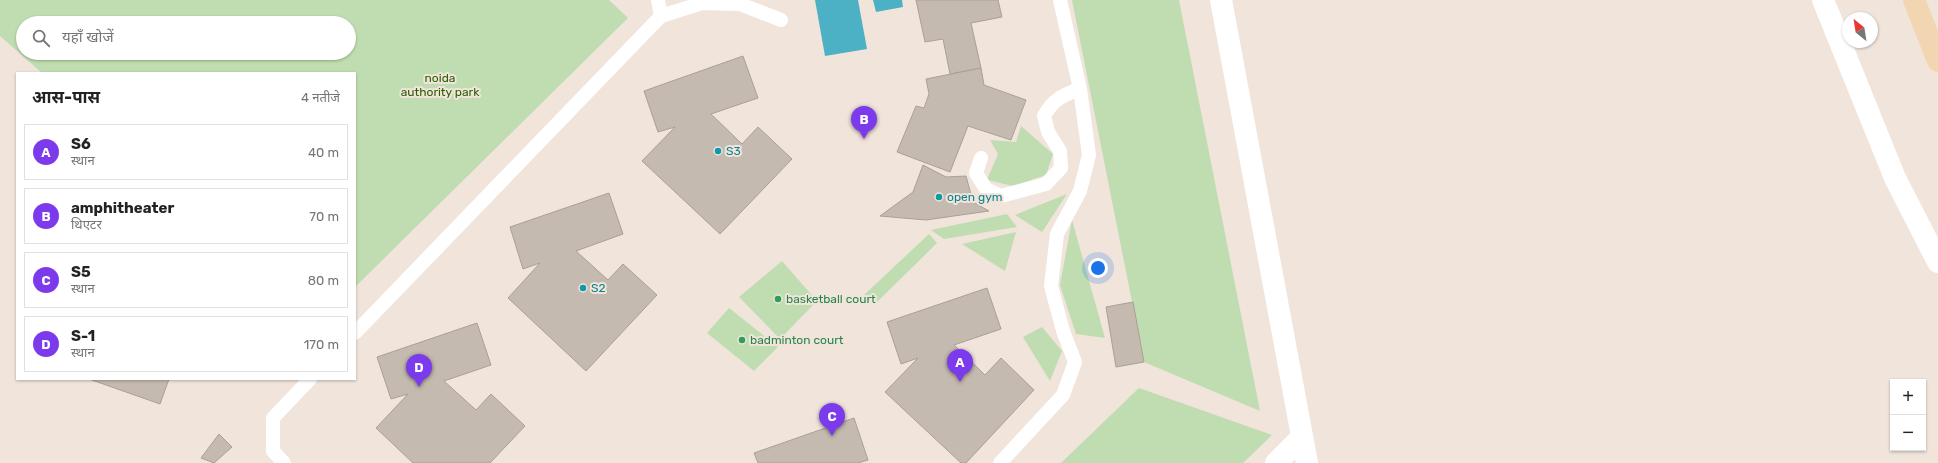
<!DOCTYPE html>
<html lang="hi">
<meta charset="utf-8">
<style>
body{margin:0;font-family:Rubik,"Noto Sans Devanagari",sans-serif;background:#f2f2f2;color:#222}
.controls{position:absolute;right:12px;bottom:12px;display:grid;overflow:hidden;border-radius:0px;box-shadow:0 1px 3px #0004}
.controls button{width:36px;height:36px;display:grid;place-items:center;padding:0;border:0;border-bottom:1px solid #e0e0e0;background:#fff;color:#222;font:20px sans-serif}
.compass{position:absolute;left:1842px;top:12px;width:36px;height:36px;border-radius:50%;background:#fff;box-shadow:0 1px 3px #0004;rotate:330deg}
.you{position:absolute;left:1098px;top:268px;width:14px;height:14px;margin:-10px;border:3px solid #fff;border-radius:50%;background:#1a73e8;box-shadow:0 0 0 6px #1a73e833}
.badge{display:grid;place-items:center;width:26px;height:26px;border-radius:50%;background:#7c3aed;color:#fff;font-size:13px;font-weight:700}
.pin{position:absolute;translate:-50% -33px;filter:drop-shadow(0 1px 2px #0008)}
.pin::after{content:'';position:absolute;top:21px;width:14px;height:12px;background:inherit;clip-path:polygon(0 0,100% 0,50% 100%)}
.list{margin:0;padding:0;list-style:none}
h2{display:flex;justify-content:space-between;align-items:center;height:52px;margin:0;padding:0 16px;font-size:17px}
h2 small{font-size:13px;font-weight:400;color:#767676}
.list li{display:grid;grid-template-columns:26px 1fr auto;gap:12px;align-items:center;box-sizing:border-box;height:56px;margin:0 8px 8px;padding:0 8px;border:1px solid #e0e0e0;border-radius:0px}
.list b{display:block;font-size:15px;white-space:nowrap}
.list p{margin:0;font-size:13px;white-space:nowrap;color:#767676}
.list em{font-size:13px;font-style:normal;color:#767676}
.icon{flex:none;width:22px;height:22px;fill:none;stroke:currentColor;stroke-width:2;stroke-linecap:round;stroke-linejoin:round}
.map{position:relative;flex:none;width:1938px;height:463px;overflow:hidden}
.search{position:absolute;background:#fff;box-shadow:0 1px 3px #0004;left:16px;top:16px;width:340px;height:44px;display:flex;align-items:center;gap:10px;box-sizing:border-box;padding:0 14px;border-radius:22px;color:#767676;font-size:15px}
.panel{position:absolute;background:#fff;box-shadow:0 1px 3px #0004;left:16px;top:72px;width:340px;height:308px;border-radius:0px}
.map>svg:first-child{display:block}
</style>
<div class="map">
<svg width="1938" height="463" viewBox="0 0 1938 463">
<rect width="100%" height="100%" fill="#f0e4db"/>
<g fill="#bfddb1" fill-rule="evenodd">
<path d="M0,0H609L628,18L355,287V73H42L0,36ZM23,23H349V53H23Z"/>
<polygon points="1072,0 1179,0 1260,411 1144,362"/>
<polygon points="1021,126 1053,154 1046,175 1013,186 987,180 998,154 990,140 1016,142"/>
<polygon points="1067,194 1042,232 1015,215"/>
<polygon points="1007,214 1017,227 944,239 931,230"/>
<polygon points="1072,220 1105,338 1076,334 1060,285"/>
<polygon points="1016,232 1005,271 962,244"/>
<polygon points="929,234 937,243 877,302 864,295"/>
<polygon points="782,261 817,301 780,339 739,297"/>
<polygon points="729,308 778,347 754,371 707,333"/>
<polygon points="1042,327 1062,351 1050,381 1023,337"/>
<polygon points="1139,388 1272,435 1243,463 1061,463"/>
</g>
<g fill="#4cb1c4">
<polygon points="815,0 858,0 867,49 825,56"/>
<polygon points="873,0 902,0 903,7 876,12"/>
</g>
<g fill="#c4baaf" stroke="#aaa096">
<polygon points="916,0 998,0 1002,17 971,23 981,68 950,74 943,39 925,42"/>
<polygon points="743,56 758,98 711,114 742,144 758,127 792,159 720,234 642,161 675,127 658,132 644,91"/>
<polygon points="981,68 984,85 1026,100 1011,140 968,126 950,172 897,152 916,106 924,108 929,94 926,79"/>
<polygon points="923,165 946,177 966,176 973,202 989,211 926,220 880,216 913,192"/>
<polygon points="609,193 623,234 576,251 608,280 623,264 657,295 586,371 508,298 540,263 523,269 510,227"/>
<polygon points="987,288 1001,329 954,345 985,375 1001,358 1034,390 966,463 961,463 885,392 918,358 901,364 887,322"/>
<polygon points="1133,302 1144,362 1116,367 1106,307"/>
<polygon points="477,323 491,365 444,381 476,410 491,394 525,426 490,463 413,463 376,428 408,394 391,399 377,357"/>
<polygon points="89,379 169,379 160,404"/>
<polygon points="854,418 868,460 858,463 758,463 754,453"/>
<polygon points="219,434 232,447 214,463 201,458"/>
</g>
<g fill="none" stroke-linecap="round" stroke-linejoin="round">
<g stroke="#fff" stroke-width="14">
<polyline points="661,16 702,3 740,4 781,20"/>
<path d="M981,158L976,173L986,189L1001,196L1046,184L1061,168L1060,151L1048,132L1044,116C1053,100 1062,95 1080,89"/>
<polyline points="355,333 661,16 658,0"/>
<polyline points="284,463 273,451 273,418 310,379"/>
<polyline points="1000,463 1063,395 1075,362 1063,331 1051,286 1057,234 1080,191 1089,155 1080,89 1060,0"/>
</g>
<g stroke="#fff" stroke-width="22">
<polyline points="1221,0 1307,463"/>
<polyline points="1823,0 1895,178 1938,262"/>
<polyline points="1276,463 1302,437"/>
</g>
<polyline stroke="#f2d6b2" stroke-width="22" points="1914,0 1938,61"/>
</g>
<g fill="#0f9aa8" stroke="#f0e4db" stroke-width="1.5">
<circle cx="718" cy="151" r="4"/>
<circle cx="939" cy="197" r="4"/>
<circle cx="583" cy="288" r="4"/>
</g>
<g fill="#2e9e5b" stroke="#f0e4db" stroke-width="1.5">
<circle cx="778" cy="299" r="4"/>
<circle cx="742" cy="340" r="4"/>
</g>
<g text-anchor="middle" stroke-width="4" stroke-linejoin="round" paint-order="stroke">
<g font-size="12" fill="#2c5e00" stroke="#f0e4db">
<text x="440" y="82">noida<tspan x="440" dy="14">authority park</tspan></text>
</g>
<g font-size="12" fill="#0d838f" stroke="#f0e4db" text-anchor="start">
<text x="726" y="155">S3</text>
<text x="947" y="201">open gym</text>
<text x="591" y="292">S2</text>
</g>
<g font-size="12" fill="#27864d" stroke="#f0e4db" text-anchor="start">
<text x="786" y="303">basketball court</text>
<text x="750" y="344">badminton court</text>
</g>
</g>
</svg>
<div class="controls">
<button>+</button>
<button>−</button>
</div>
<svg class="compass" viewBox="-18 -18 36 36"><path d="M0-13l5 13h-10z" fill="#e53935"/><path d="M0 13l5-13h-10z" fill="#767676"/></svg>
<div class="you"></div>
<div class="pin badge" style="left:960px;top:382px">A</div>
<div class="pin badge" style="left:864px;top:139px">B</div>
<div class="pin badge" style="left:832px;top:436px">C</div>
<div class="pin badge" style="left:419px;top:387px">D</div>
<div class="search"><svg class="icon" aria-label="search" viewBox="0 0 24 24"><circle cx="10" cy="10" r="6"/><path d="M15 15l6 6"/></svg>यहाँ खोजें</div>
<section class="panel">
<h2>आस-पास<small>4 नतीजे</small></h2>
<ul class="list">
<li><span class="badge">A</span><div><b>S6</b><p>स्थान</p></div><em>40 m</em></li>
<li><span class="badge">B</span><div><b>amphitheater</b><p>थिएटर</p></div><em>70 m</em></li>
<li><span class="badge">C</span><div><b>S5</b><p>स्थान</p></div><em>80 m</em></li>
<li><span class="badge">D</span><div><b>S-1</b><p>स्थान</p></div><em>170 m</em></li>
</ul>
</section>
</div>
